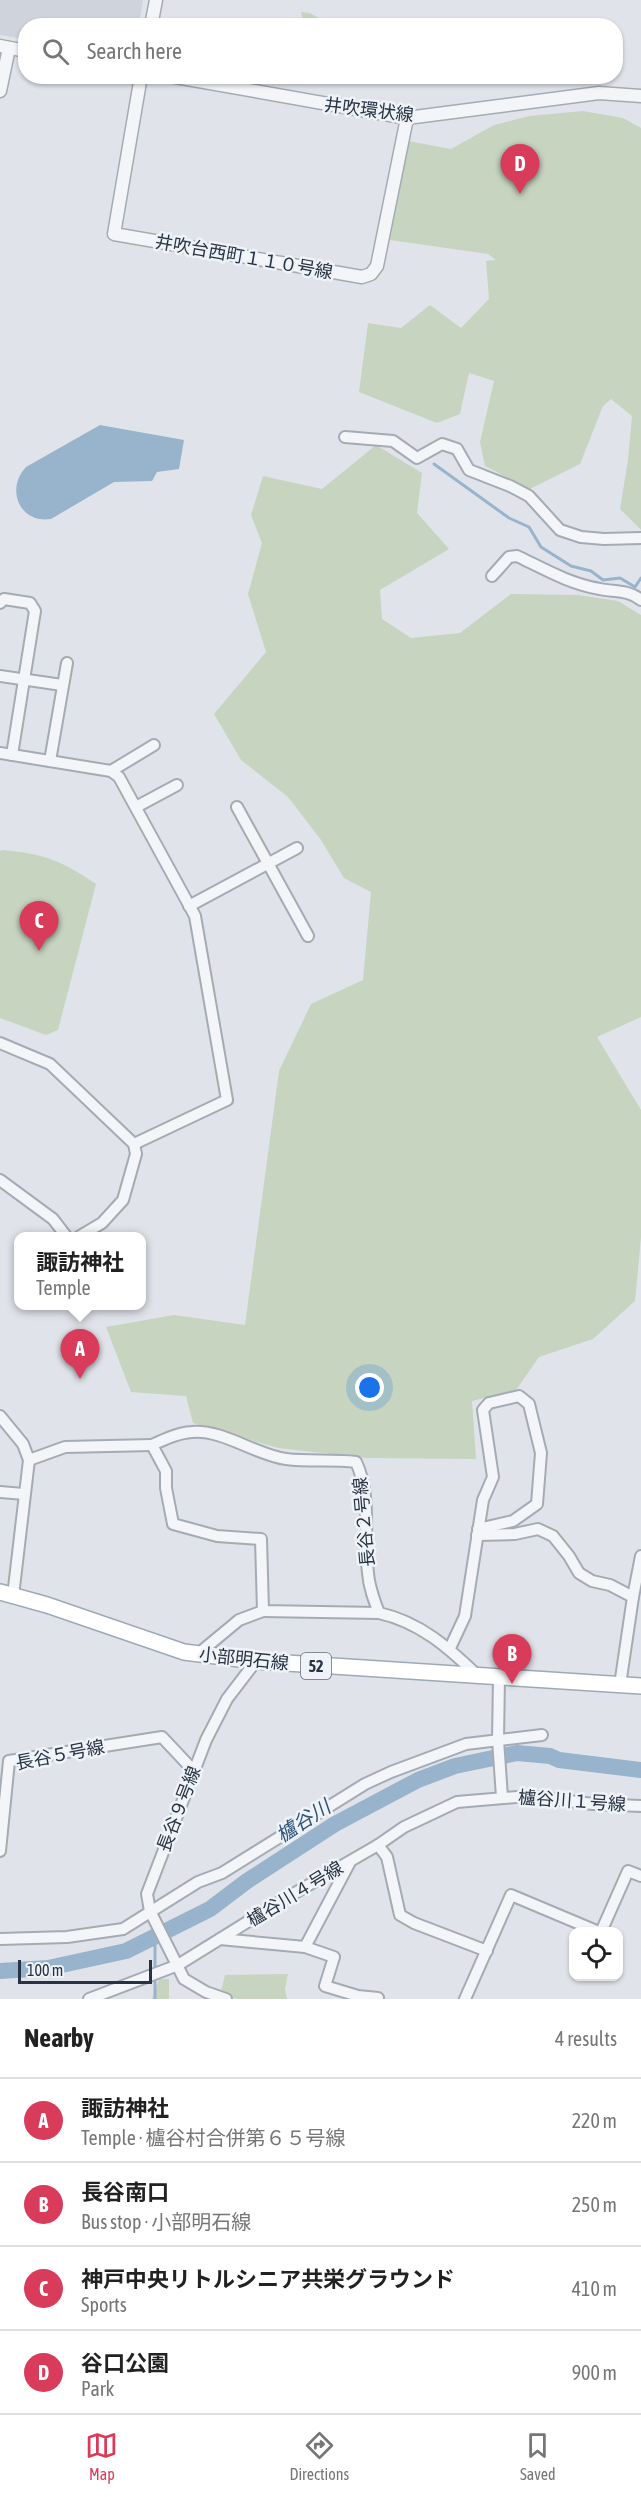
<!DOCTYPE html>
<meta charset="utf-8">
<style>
body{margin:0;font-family:"Asap Condensed","Noto Sans JP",sans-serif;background:#f6f6f6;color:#222}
.controls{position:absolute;right:18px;bottom:18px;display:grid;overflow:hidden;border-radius:12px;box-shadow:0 2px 4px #0004}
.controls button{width:54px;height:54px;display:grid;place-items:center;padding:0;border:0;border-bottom:2px solid #e0e0e0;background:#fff;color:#222;font:30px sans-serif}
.scale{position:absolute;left:18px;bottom:15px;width:134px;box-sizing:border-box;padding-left:6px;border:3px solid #273242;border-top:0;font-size:16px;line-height:21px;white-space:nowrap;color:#273242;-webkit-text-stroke:4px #eff3f7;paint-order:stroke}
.you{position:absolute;left:370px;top:1388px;width:21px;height:21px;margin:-15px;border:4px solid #fff;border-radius:50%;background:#1a73e8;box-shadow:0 0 0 9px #1a73e833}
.badge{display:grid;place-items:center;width:39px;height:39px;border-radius:50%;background:#d83c5a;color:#fff;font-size:20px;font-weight:700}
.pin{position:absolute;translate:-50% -50px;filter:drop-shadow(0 2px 3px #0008)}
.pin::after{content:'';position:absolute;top:32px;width:21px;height:18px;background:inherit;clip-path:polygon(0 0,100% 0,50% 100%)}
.popup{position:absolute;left:14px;top:1232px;width:132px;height:78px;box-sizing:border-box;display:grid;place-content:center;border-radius:12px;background:#fff;filter:drop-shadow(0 2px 4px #0005);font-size:20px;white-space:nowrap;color:#767676}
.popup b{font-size:22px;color:#222}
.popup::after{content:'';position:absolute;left:50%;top:100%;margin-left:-12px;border:12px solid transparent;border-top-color:#fff}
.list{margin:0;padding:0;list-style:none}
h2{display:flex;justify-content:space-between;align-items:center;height:78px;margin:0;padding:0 24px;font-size:26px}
h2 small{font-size:20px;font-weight:400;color:#767676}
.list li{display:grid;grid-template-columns:39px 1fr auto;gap:18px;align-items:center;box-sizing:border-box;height:84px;padding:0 24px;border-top:2px solid #e0e0e0}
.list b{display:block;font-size:22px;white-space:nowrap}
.list p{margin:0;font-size:20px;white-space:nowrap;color:#767676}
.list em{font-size:20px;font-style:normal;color:#767676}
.icon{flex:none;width:33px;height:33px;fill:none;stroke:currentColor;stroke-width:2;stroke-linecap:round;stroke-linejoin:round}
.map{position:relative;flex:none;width:641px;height:1999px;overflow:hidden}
.search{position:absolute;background:#fff;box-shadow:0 2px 4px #0004;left:18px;right:18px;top:18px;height:66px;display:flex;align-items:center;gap:15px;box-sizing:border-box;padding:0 21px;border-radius:24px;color:#767676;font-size:22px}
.sheet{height:414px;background:#fff}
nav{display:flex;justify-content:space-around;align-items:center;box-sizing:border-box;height:84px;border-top:2px solid #e0e0e0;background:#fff;font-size:16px;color:#767676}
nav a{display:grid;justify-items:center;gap:3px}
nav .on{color:#d83c5a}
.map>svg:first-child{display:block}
</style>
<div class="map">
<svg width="641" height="1999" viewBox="0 0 641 1999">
<rect width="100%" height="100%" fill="#e0e4ea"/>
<polygon fill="#ced3dc" points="0,0 143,0 139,25 26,26 25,39 0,35"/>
<g fill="#c6d4c0">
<polygon points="301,12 310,13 330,25 304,25"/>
<polygon points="583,111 623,118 641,128 641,530 620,509 628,460 632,416 611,399 603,406 580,464 530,489 485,466 480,442 494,381 469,373 460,414 437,423 359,392 368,323 401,328 430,305 461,328 489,299 486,261 496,260 488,254 390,240 408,141 451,149 494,125 529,116"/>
<polygon points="376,445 422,473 417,513 449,549 380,590 382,619 411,638 460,633 511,594 578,595 618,601 641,615 641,1017 597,1037 641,1110 641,1237 635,1301 593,1339 539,1357 516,1390 472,1401 476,1459 366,1458 278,1448 193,1423 186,1396 131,1392 106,1327 174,1315 245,1325 279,1071 311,1004 363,980 371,892 344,878 321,840 288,797 241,760 214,714 266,652 248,594 262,543 251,515 263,476 322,489"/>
<path d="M2,850C45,854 60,860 96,884L58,1030L46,1035L0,1018V851Z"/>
<polygon points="288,1974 285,1989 287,1999 237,1999 205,1989 205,1985 221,1991 225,1975"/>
<polygon points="159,1979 169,1979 169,1999 152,1999"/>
</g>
<path fill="#98b4cc" d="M100,425L184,440L179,469L157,472L152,481L114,482L51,519C20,524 5,489 26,467Z"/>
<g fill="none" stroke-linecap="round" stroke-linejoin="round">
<g stroke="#98b4cc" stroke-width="3">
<polyline points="434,464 509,518 529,527 541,547 571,566 591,571 603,580 620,578 635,587 641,578"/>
<polyline points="155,1970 155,1936"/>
<polyline points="155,1999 155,1977"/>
</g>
<polyline stroke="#98b4cc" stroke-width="16" points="0,1971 48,1968 126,1951 210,1909 247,1881 335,1824 418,1780 455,1766 517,1753 550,1756 559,1760 641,1770"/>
<g stroke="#a5abb4" stroke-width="14">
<g id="minor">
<polyline points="345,437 393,441 417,458 442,444 457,449 469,470 510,486 529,496 560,530 581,537 604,539 641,538"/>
<path d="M492,576L509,557L517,556C544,569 570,584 600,589C614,592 630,590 641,600"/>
<polyline points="0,603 4,599 30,603 35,611 12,755"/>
<polyline points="0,676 62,685"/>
<polyline points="0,753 111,771 119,777 195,916 227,1100 134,1144"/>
<polyline points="50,761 67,663"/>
<polyline points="111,771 154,745"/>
<polyline points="136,807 177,785"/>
<polyline points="237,807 308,936"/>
<polyline points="189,906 297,848"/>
<polyline points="0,1043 50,1064 134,1144 136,1154 123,1200 102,1223 80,1236"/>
<polyline points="0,1180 53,1219 66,1236"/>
<polyline points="0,1416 23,1444 29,1460 13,1596"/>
<polyline points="29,1460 65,1447 152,1445"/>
<polyline points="0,1492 24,1494"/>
<polyline points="477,1535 515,1534 538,1529 553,1536 569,1556 579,1573 592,1581 610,1585 633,1597 620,1685"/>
<polyline points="633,1597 641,1556"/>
<path d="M379,1613C374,1600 369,1587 368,1573C363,1536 372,1496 356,1462C333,1459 309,1462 286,1459C256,1455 222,1429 192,1432C178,1433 165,1439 152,1445L166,1471V1488L173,1524L217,1536L261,1539L263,1611L379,1613C420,1622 449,1648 478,1676"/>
<polyline points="450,1648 465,1616 483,1500 493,1477 483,1410 489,1403 519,1396 529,1404 541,1453 537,1504 513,1521 478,1529"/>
<polyline points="198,1654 239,1620 263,1611"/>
<polyline points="499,1677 498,1740 502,1797"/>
<polyline points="378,1845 387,1857 400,1915 414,1923 487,1951"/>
<polyline points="0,1851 9,1761 162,1737 193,1770"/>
<polyline points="601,1932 628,1871 641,1876"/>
<polyline points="0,1939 67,1937 123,1929 198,1882 222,1873 365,1784 391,1772 466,1744 542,1735"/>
<polyline points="220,1939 305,1947 334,1957 325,1986 358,1996 378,1998"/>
<polyline points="305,1947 350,1862"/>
<polyline points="89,1999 178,1965 281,1901 378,1845 404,1827 457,1802 528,1796 593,1804 641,1806"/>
<polyline points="226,1999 206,1992 184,1979 150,1911 147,1894 206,1740 227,1699 256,1661"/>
<polyline points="465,1999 511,1895 599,1932"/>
</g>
</g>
<g stroke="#a5abb4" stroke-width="15">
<g id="tertiary">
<polyline points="151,26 156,0"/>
<polyline points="0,46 26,51"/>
<polyline points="141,76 114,234 362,277 371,274 377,266 407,118"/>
<polyline points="170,76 407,118 599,93 641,96"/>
<polyline points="0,91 9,48"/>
</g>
</g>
<g stroke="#9ea9b6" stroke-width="18">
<polyline id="primary" points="0,1592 47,1605 184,1652 256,1661 641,1686"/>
</g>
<use href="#minor" stroke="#f3f5f8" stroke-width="10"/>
<use href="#tertiary" stroke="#f3f5f8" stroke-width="12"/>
<use href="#primary" stroke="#fff" stroke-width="15"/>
</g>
<g text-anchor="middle" stroke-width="5" stroke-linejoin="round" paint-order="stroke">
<rect fill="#eff3f7" stroke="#636c78" stroke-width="1.5" x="301" y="1653" width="30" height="26" rx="4.5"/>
<g font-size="16" font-weight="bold" fill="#273242">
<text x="316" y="1672">52</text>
</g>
<g font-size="18" fill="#273242" stroke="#eff3f7">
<text transform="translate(369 110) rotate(7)" y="6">井吹環状線</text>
<text transform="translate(244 257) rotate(10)" y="6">井吹台西町１１０号線</text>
<text transform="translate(364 1522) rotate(-95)" y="6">長谷２号線</text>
<text transform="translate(244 1659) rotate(6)" y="6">小部明石線</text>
<text transform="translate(60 1755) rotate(-11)" y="6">長谷５号線</text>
<text transform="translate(572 1801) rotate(4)" y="6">櫨谷川１号線</text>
<text transform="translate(179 1809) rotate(-69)" y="6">長谷９号線</text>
<text transform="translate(295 1894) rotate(-31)" y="6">櫨谷川４号線</text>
</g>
<g font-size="20" font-style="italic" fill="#2e5379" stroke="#eff3f7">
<text transform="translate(303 1821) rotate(-33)" y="7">櫨谷川</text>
</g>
</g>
</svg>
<div class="controls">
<button><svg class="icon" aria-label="locate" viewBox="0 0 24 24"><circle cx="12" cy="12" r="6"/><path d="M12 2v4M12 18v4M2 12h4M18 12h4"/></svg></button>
</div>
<div class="scale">100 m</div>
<div class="you"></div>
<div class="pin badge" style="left:80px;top:1379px">A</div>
<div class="popup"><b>諏訪神社</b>Temple</div>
<div class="pin badge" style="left:512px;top:1684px">B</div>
<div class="pin badge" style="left:39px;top:951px">C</div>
<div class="pin badge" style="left:520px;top:194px">D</div>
<div class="search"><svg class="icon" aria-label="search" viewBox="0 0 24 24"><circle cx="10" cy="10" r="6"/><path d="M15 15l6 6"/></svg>Search here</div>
</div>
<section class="sheet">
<h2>Nearby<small>4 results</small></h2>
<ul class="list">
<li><span class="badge">A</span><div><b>諏訪神社</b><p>Temple · 櫨谷村合併第６５号線</p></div><em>220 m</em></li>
<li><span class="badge">B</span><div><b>長谷南口</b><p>Bus stop · 小部明石線</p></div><em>250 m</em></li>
<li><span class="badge">C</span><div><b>神戸中央リトルシニア共栄グラウンド</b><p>Sports</p></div><em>410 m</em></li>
<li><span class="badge">D</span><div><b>谷口公園</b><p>Park</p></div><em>900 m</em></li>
</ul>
</section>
<nav>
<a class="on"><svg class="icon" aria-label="map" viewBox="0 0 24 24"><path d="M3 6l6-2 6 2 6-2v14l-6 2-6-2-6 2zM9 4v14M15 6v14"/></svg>Map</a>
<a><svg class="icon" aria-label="directions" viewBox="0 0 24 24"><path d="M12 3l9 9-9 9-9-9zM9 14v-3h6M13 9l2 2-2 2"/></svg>Directions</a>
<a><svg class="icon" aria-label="saved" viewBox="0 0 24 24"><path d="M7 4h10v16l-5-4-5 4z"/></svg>Saved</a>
</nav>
